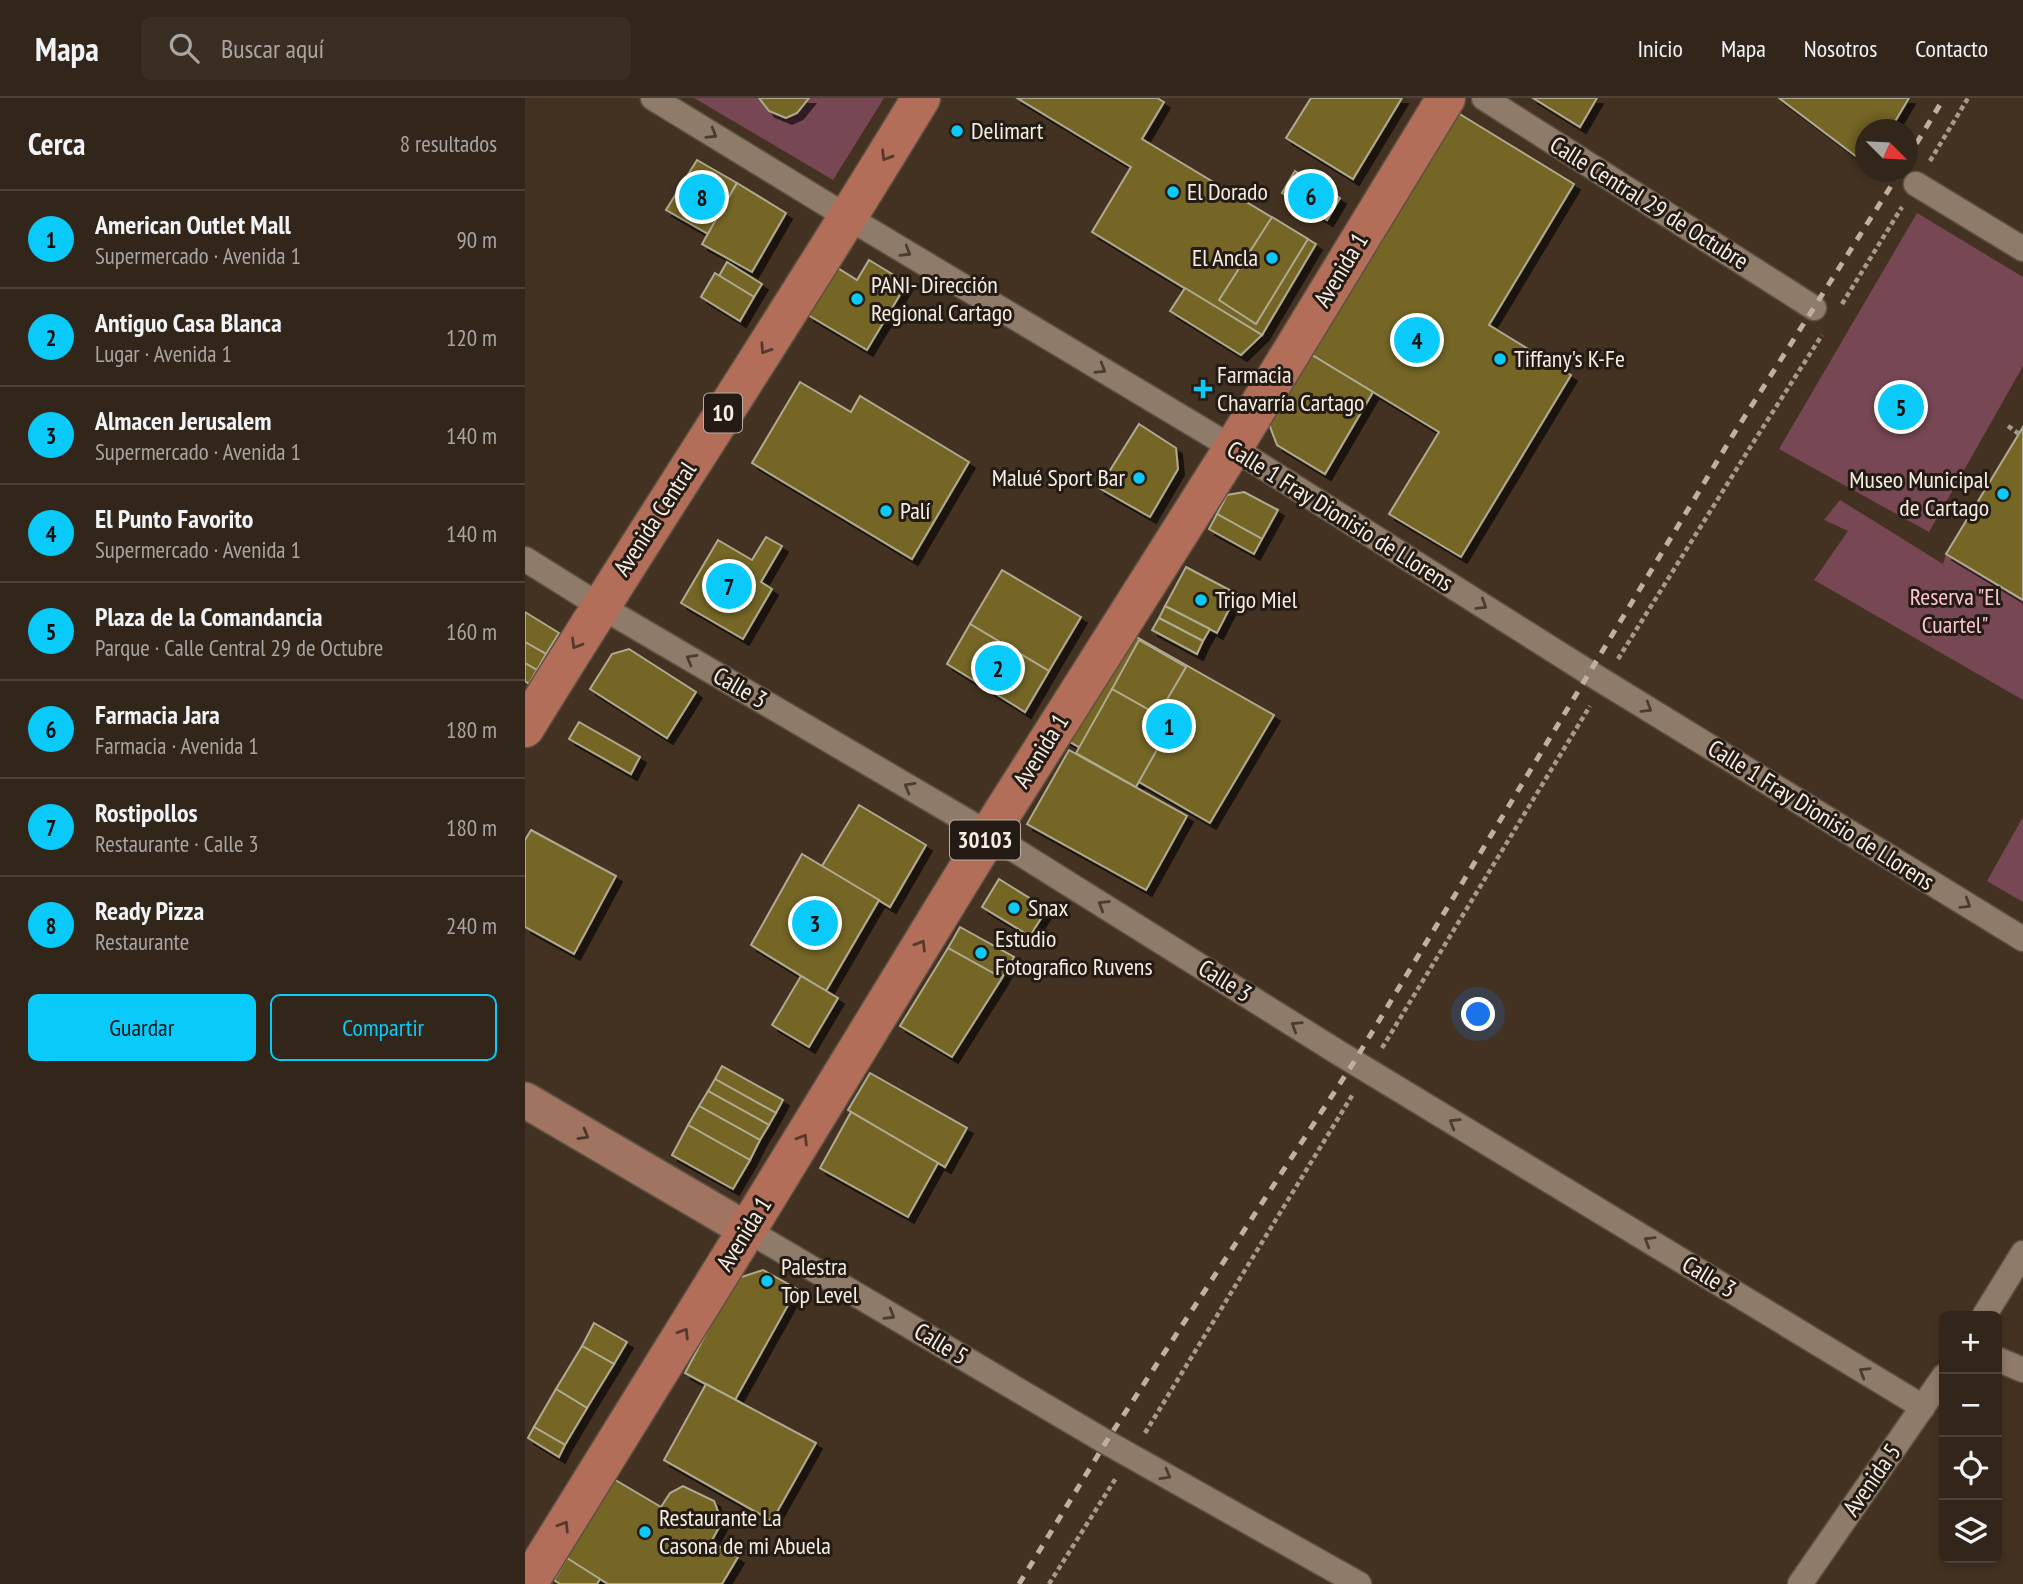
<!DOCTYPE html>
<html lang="es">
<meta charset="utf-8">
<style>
body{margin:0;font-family:"PT Sans Narrow",sans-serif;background:#3a2e23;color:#f1f3f6}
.controls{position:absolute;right:21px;bottom:21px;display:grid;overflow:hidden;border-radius:10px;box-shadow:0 4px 10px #0003}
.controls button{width:63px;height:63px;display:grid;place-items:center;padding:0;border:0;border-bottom:2px solid #4d4339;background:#32261a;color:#f1f3f6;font:35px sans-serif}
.compass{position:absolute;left:1330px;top:21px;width:63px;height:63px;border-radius:50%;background:#32261a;box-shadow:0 4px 10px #0003;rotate:114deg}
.you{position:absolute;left:954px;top:917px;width:24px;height:24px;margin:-18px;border:5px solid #fff;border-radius:50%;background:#1a73e8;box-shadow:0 0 0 10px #1a73e833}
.badge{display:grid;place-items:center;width:46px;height:46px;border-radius:50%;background:#0acafa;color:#111;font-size:23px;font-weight:700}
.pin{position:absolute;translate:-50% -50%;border:4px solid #fff;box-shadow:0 2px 7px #0006}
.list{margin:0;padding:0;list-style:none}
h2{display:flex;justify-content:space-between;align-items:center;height:91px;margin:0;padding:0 28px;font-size:30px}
h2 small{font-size:23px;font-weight:400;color:#a8a5a2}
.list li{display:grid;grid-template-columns:46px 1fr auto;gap:21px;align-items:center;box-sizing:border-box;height:98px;padding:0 28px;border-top:2px solid #4d4339}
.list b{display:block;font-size:26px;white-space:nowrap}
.list p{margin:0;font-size:23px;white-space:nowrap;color:#a8a5a2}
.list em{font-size:23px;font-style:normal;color:#a8a5a2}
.actions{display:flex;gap:14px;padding:21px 28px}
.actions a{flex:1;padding:16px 0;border:2px solid #0acafa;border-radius:10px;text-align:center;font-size:24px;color:#0acafa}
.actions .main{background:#0acafa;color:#111}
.icon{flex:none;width:38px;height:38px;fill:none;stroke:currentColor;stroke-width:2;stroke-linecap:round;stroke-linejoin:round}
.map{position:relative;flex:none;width:1498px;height:1486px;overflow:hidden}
header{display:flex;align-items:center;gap:42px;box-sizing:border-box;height:98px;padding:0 35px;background:#32261a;border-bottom:2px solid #4d4339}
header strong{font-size:33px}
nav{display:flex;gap:38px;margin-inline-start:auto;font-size:24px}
.search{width:490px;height:63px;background:#3a2e23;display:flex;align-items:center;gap:18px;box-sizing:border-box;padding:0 24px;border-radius:10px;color:#a8a5a2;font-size:26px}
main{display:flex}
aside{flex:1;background:#32261a}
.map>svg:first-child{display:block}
</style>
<header>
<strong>Mapa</strong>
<div class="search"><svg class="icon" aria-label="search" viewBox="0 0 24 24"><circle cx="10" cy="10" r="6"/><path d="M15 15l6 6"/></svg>Buscar aquí</div>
<nav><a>Inicio</a><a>Mapa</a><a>Nosotros</a><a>Contacto</a></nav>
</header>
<main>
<aside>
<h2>Cerca<small>8 resultados</small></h2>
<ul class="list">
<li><span class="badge">1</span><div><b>American Outlet Mall</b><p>Supermercado · Avenida 1</p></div><em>90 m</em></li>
<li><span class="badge">2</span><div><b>Antiguo Casa Blanca</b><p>Lugar · Avenida 1</p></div><em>120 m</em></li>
<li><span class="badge">3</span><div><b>Almacen Jerusalem</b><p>Supermercado · Avenida 1</p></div><em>140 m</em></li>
<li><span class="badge">4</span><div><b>El Punto Favorito</b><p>Supermercado · Avenida 1</p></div><em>140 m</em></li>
<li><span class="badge">5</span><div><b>Plaza de la Comandancia</b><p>Parque · Calle Central 29 de Octubre</p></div><em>160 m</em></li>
<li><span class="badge">6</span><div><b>Farmacia Jara</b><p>Farmacia · Avenida 1</p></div><em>180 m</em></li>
<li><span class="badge">7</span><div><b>Rostipollos</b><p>Restaurante · Calle 3</p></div><em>180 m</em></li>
<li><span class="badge">8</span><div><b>Ready Pizza</b><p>Restaurante</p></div><em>240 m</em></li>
</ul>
<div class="actions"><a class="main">Guardar</a><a>Compartir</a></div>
</aside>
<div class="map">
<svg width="1498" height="1486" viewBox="0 0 1498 1486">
<defs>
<filter id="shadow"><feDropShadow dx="6" dy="6" stdDeviation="0" flood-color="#0009"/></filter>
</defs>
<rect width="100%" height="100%" fill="#433222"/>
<g fill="#784754">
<polygon points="169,0 234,0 244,13 272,15 284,0 359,0 308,82"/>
<polygon points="1392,115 1498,179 1498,268 1404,434 1254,351"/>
<polygon points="1315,402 1418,466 1421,456 1498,502 1498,602 1289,482 1323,433 1299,422"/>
<polygon points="1498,719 1498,804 1462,783"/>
</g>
<g fill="#746628" stroke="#afaa90" stroke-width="2" filter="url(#shadow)">
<polygon points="234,0 284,0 272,15 261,20 244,13"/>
<polygon points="492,0 632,0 639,4 617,41 791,146 737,237 567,134 606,69"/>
<polygon points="786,0 877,0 828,81 761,40"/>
<polygon points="1008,0 1072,0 1055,29"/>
<polygon points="1254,0 1384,0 1365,32 1340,32 1340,65"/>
<polygon points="933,15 1049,86 964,227 1046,277 936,459 864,416 914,334 787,257"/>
<polygon points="172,62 212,85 183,136 141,112"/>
<polygon points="770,73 815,100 802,122 757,95"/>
<polygon points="212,85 261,115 227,174 177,146"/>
<polygon points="747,119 783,141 731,226 694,202"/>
<polygon points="344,162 382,185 342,252 283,217 311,169 332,182"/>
<polygon points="202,164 237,186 229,199 194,178"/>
<polygon points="190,175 229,199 215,223 176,199"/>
<polygon points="660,190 737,237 716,257 645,213"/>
<polygon points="787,257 848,294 800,376 752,347 744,326"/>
<polygon points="275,284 326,314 335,298 444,364 387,461 227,365"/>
<polygon points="614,326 651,350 653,371 625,419 574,390"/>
<polygon points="1498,329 1498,502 1421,456"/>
<polygon points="719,394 753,412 737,441 692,416 702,397"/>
<polygon points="692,416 737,441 729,456 684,431"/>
<polygon points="241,439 257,448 236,484 247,491 218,541 156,505 193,442 227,462"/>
<polygon points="661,469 712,496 692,535 640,508"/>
<polygon points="477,472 556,519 524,573 445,526"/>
<polygon points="640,508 685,531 678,543 634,520"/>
<polygon points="0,514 34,535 21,556 0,544"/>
<polygon points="634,520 678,543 672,556 627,532"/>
<polygon points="445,526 524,573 500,614 422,566"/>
<polygon points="601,533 749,617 685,725 538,640"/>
<polygon points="614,542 661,569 633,617 587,591"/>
<polygon points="0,544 21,556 12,572 0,565"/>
<polygon points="104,551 171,594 142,640 65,591 87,556"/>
<polygon points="0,565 12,572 4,586 0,583"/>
<polygon points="587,591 647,625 611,689 551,655"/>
<polygon points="54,624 115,659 106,676 44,641"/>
<polygon points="544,652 662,718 621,792 502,726"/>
<polygon points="334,707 401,747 365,809 297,768"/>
<polygon points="6,732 91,778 49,856 0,829 0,742"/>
<polygon points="277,756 354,802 301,893 226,847"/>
<polygon points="474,781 522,811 505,838 457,809"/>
<polygon points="435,829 489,859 477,880 423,850"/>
<polygon points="423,850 477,880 427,959 375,928"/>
<polygon points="276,878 313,900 284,949 247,927"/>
<polygon points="197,968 258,1002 251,1015 190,981"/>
<polygon points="345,975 442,1030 420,1069 323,1012"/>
<polygon points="190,981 251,1015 244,1027 183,993"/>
<polygon points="183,993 244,1027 235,1042 174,1008"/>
<polygon points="174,1008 235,1042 225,1062 163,1027"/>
<polygon points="326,1014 413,1065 383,1119 295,1070"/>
<polygon points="163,1027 225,1062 208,1091 147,1057"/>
<polygon points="238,1172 272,1191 210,1302 160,1275 210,1181"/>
<polygon points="69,1225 102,1244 89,1266 57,1248"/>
<polygon points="57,1248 89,1266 62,1310 31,1291"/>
<polygon points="181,1286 291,1345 247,1423 139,1362"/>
<polygon points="31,1291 62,1310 40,1347 9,1329"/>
<polygon points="9,1329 40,1347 34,1359 3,1340"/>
<polygon points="82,1377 136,1409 145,1395 158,1388 189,1403 197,1424 186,1444 213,1459 197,1486 83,1486 34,1456"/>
<polygon points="42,1460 75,1481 72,1486 35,1486 29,1482"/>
</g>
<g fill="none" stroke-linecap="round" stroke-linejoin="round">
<g stroke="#5f5142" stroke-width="27">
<g id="street">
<polyline points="128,0 324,120 708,350 1063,574 1498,841"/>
<polyline points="959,0 1289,210"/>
<polyline points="1391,86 1498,151"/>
<polyline points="0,461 75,508 464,736 814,955 1398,1309"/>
<polyline points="222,1132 581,1344 834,1486"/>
<polyline points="1459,1218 1498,1155"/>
<polyline points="1472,1261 1498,1272"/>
<polyline points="1275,1486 1419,1278"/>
</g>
</g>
<g stroke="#5f5142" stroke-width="38">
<polyline id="secondary" points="0,1002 222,1132"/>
</g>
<g stroke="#5f5142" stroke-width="41">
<g id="primary">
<path d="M0,630C130,419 268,212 396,0"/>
<polyline points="3,1486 222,1132 464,736 708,350 921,0"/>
</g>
</g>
<g stroke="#a6998b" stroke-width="4.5" stroke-dasharray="5 3.5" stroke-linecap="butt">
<polyline points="1405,63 1443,0"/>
<polyline points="1317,206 1377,109"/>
<polyline points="1483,328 1494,336"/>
<polyline points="1093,561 1226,348 1297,237"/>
<polyline points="857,950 1065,608"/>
<polyline points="620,1335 828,996"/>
<polyline points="524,1486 591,1380"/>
</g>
<use href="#street" stroke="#8f7b69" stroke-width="24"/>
<use href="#secondary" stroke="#a07461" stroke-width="35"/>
<use href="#primary" stroke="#b26e59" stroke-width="38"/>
<g stroke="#beb1a4" stroke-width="5" stroke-dasharray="9 9" stroke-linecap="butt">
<polyline points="1382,61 1419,0"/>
<polyline points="494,1486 581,1344 829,964 1208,337 1375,74"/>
</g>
</g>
<defs><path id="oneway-chevron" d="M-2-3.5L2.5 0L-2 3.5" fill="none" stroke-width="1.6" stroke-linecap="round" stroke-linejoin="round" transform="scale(1.75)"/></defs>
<g stroke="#493d32">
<use href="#oneway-chevron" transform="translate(187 36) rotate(31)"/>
<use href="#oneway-chevron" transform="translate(381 154) rotate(31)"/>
<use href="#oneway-chevron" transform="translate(576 271) rotate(31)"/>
<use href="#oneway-chevron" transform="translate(957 507) rotate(32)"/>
<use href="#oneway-chevron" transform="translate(166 561) rotate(-150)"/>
<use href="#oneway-chevron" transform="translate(1122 610) rotate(32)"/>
<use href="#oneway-chevron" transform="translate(384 689) rotate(-150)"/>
<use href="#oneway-chevron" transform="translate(1441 806) rotate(32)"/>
<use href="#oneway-chevron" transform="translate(578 807) rotate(-148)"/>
<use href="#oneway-chevron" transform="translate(771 928) rotate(-148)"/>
<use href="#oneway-chevron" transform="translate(929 1025) rotate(-149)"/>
<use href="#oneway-chevron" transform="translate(1124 1143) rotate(-149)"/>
<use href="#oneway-chevron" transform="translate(365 1217) rotate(31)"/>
<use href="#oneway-chevron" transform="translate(1339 1274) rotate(-149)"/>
<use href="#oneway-chevron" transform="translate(641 1377) rotate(29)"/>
</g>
<g stroke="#56392c">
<use href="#oneway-chevron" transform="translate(361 58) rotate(121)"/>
<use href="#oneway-chevron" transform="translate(240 251) rotate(123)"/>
<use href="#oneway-chevron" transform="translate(51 546) rotate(121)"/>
<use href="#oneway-chevron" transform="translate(396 847) rotate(-59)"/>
<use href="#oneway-chevron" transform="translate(278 1041) rotate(-59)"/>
<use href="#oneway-chevron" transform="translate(159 1235) rotate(-58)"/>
<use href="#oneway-chevron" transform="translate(39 1428) rotate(-58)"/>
</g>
<use stroke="#49362b" href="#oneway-chevron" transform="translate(59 1037) rotate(30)"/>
<g fill="#0acafa" stroke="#241c14" stroke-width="2.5">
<circle cx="432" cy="33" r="7"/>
<circle cx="648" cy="94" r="7"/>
<circle cx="747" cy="160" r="7"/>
<circle cx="332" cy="201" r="7"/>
<circle cx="975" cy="261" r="7"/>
<path d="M674.5 280.5h7v7h7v7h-7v7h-7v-7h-7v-7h7z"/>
<circle cx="614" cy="380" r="7"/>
<circle cx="1478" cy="396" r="7"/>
<circle cx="361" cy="413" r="7"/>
<circle cx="676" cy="502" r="7"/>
<circle cx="489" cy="810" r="7"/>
<circle cx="456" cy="855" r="7"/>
<circle cx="242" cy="1183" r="7"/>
<circle cx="120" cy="1434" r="7"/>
</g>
<g text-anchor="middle" stroke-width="6" stroke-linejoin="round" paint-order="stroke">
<g fill="#241c14" stroke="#b9afa5" stroke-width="2">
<rect x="179" y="295.5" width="38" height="39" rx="5"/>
<rect x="425" y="722.5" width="70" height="39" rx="5"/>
</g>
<g font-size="23" font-weight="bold" fill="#f9eee3">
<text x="198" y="323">10</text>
<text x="460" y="750">30103</text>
</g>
<g font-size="24" fill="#f9eee3" stroke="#241c14" text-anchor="start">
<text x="446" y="41">Delimart</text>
<text x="662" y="102">El Dorado</text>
<text x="733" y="168" text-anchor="end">El Ancla</text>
<text x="346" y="195">PANI- Dirección<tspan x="346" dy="28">Regional Cartago</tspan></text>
<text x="989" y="269">Tiffany's K-Fe</text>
<text x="692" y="285">Farmacia<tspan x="692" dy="28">Chavarría Cartago</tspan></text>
<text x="600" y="388" text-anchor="end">Malué Sport Bar</text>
<text x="1464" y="390" text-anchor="end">Museo Municipal<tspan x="1464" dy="28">de Cartago</tspan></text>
<text x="375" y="421">Palí</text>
<text x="690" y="510">Trigo Miel</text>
<text x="503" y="818">Snax</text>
<text x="470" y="849">Estudio<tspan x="470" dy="28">Fotografico Ruvens</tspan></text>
<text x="256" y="1177">Palestra<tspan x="256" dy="28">Top Level</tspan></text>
<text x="134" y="1428">Restaurante La<tspan x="134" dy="28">Casona de mi Abuela</tspan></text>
</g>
<g font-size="24" fill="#f9eee3" stroke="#241c14">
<text transform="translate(1124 105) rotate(32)" y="8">Calle Central 29 de Octubre</text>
<text transform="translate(816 172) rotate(-59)" y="8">Avenida 1</text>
<text transform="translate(815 418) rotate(32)" y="8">Calle 1 Fray Dionisio de Llorens</text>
<text transform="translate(130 421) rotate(-57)" y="8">Avenida Central</text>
<text transform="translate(215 590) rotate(30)" y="8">Calle 3</text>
<text transform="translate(516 653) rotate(-58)" y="8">Avenida 1</text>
<text transform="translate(1296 717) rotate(32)" y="8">Calle 1 Fray Dionisio de Llorens</text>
<text transform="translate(700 883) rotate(32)" y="8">Calle 3</text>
<text transform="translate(219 1136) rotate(-58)" y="8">Avenida 1</text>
<text transform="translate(1184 1179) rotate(31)" y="8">Calle 3</text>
<text transform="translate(416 1246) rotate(31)" y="8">Calle 5</text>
<text transform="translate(1347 1382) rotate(-55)" y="8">Avenida 5</text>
</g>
<g font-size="24" fill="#fec4d2" stroke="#241c14">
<text x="1430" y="507">Reserva "El<tspan x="1430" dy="28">Cuartel"</tspan></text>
</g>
</g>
</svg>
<div class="controls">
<button>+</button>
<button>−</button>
<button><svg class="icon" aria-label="locate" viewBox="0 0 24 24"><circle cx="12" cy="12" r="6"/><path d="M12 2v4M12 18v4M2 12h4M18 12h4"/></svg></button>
<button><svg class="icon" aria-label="layers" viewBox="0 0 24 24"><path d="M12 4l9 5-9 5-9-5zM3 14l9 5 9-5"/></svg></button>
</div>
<svg class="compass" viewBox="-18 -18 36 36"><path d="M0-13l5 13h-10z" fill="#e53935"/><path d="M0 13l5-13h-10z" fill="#a8a5a2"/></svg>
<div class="you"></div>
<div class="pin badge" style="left:644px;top:628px">1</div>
<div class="pin badge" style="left:473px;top:570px">2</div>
<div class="pin badge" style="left:290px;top:825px">3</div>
<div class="pin badge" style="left:892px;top:242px">4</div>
<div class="pin badge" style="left:1376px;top:309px">5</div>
<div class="pin badge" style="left:786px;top:98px">6</div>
<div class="pin badge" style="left:204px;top:488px">7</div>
<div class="pin badge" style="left:177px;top:99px">8</div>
</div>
</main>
